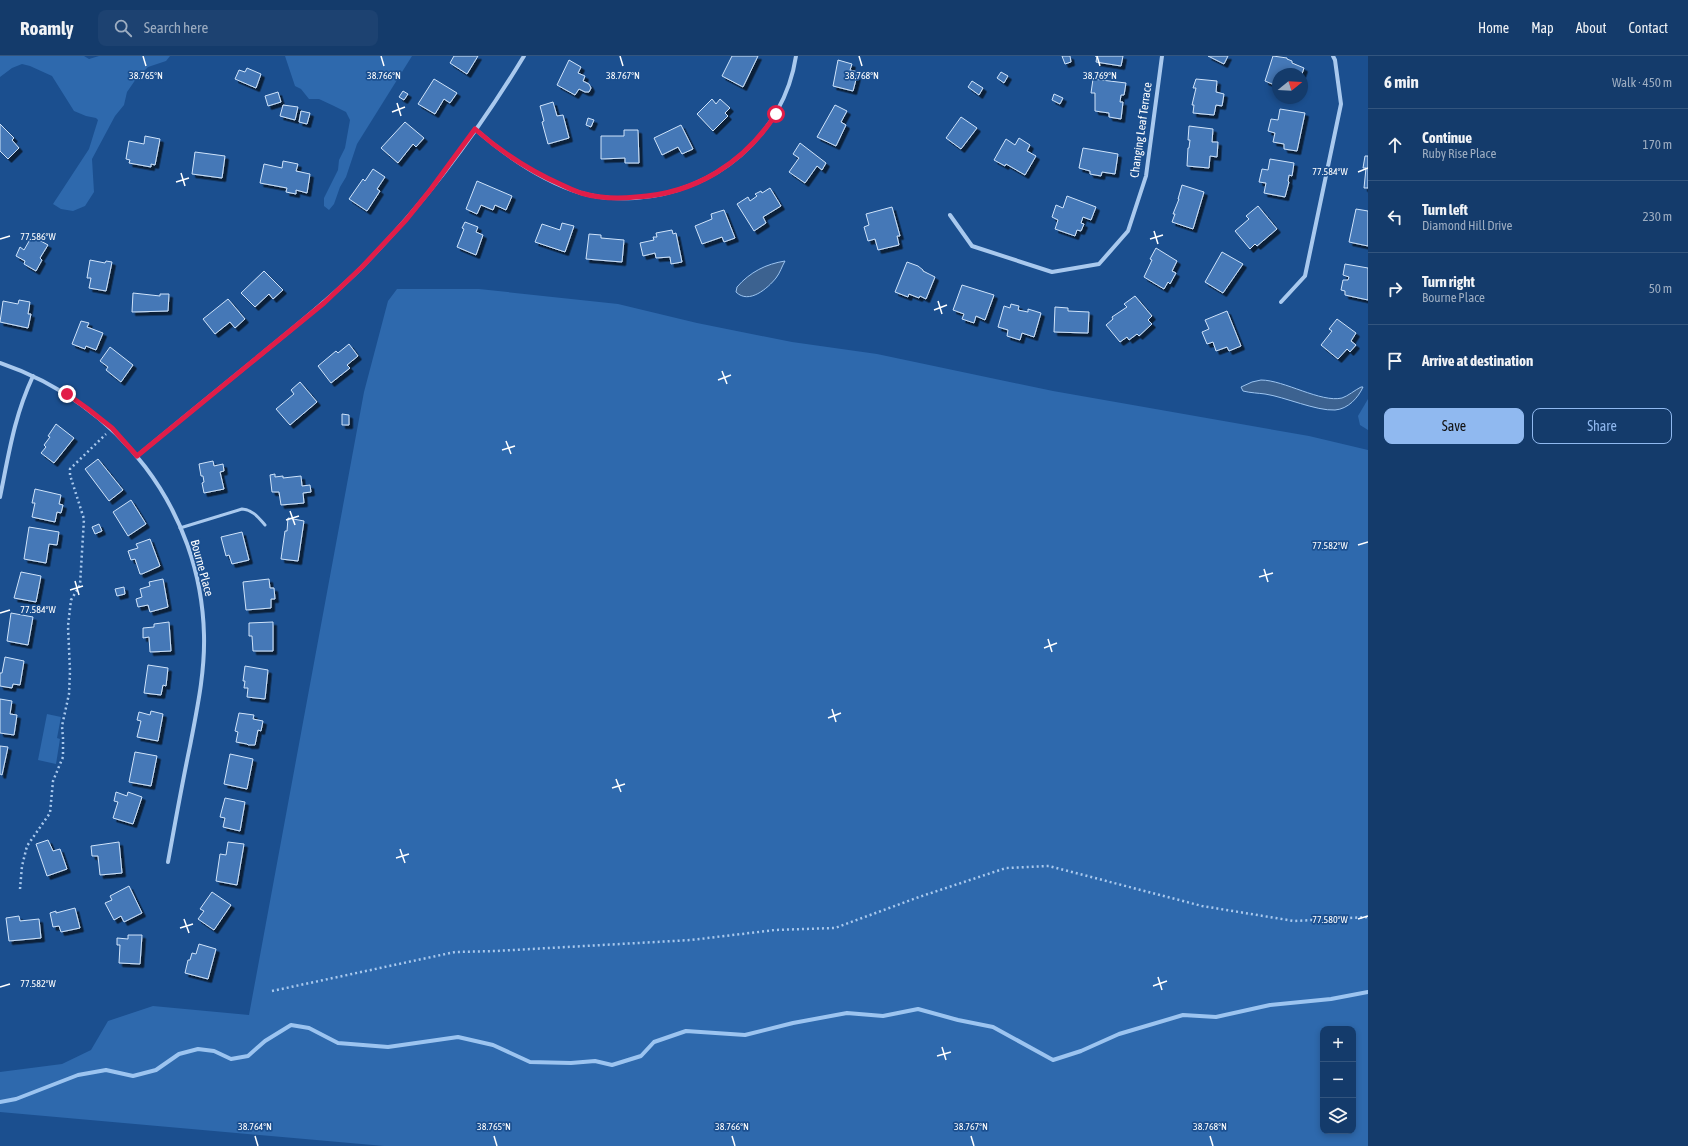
<!DOCTYPE html>
<meta charset="utf-8">
<style>
body{margin:0;font-family:"Asap Condensed",sans-serif;background:#1d4271;color:#f1f3f6}
.controls{position:absolute;right:12px;bottom:12px;display:grid;overflow:hidden;border-radius:8px;box-shadow:0 2px 6px #0003}
.controls button{width:36px;height:36px;display:grid;place-items:center;padding:0;border:0;border-bottom:1px solid #33557e;background:#143b6b;color:#f1f3f6;font:20px sans-serif}
.compass{position:absolute;left:1272px;top:12px;width:36px;height:36px;border-radius:50%;background:#143b6b;box-shadow:0 2px 6px #0003;rotate:72deg}
.stop{position:absolute;width:12px;height:12px;margin:-9px;border:3px solid #e11d48;border-radius:50%;background:#fff}
.stop.end{background:#e11d48;border-color:#fff;box-shadow:0 1px 4px #0008}
.list{margin:0;padding:0;list-style:none}
h2{display:flex;justify-content:space-between;align-items:center;height:52px;margin:0;padding:0 16px;font-size:17px}
h2 small{font-size:13px;font-weight:400;color:#9dadc1}
.list li{display:grid;grid-template-columns:26px 1fr auto;gap:12px;align-items:center;box-sizing:border-box;height:72px;padding:0 16px;border-top:1px solid #33557e}
.list b{display:block;font-size:15px;white-space:nowrap}
.list p{margin:0;font-size:13px;white-space:nowrap;color:#9dadc1}
.list em{font-size:13px;font-style:normal;color:#9dadc1}
.actions{display:flex;gap:8px;padding:12px 16px}
.actions a{flex:1;padding:9px 0;border:1px solid #90b9f0;border-radius:8px;text-align:center;font-size:14px;color:#90b9f0}
.actions .main{background:#90b9f0;color:#111}
.icon{flex:none;width:22px;height:22px;fill:none;stroke:currentColor;stroke-width:2;stroke-linecap:round;stroke-linejoin:round}
.map{position:relative;flex:none;width:1368px;height:1090px;overflow:hidden}
header{display:flex;align-items:center;gap:24px;box-sizing:border-box;height:56px;padding:0 20px;background:#143b6b;border-bottom:1px solid #33557e}
header strong{font-size:19px}
nav{display:flex;gap:22px;margin-inline-start:auto;font-size:14px}
.search{width:280px;height:36px;background:#1d4271;display:flex;align-items:center;gap:10px;box-sizing:border-box;padding:0 14px;border-radius:8px;color:#9dadc1;font-size:15px}
main{display:flex}
aside{flex:1;background:#143b6b}
.map>svg:first-child{display:block}
</style>
<header>
<strong>Roamly</strong>
<div class="search"><svg class="icon" aria-label="search" viewBox="0 0 24 24"><circle cx="10" cy="10" r="6"/><path d="M15 15l6 6"/></svg>Search here</div>
<nav><a>Home</a><a>Map</a><a>About</a><a>Contact</a></nav>
</header>
<main>
<div class="map">
<svg width="1368" height="1090" viewBox="0 0 1368 1090">
<defs>
<filter id="shadow"><feDropShadow dx="3.5" dy="3.5" stdDeviation="0" flood-color="#0009"/></filter>
</defs>
<rect width="100%" height="100%" fill="#1b4f8f"/>
<g fill="#2e69ad" fill-rule="evenodd">
<polygon points="0,0 84,0 89,3 99,0 170,0 166,5 148,11 136,23 127,36 124,49 115,60 92,103 94,136 85,150 73,155 61,153 53,148 89,93 98,64 96,62 86,60 74,55 52,20 30,10 22,8 12,12 0,21"/>
<polygon points="285,0 412,0 357,88 346,121 340,131 334,148 329,154 324,150 324,142 338,114 339,104 345,92 350,64 346,56 334,50 319,43 309,43 301,33 295,30"/>
<path d="M397,233H479L618,248L697,267L792,286L877,298L1053,335L1309,380L1368,394V1090H384L0,1056V1016L62,1008L91,994L108,965L153,950L249,959L364,336L388,245ZM1323,973H1353V1075H1323Z"/>
<polygon points="1368,343 1368,374 1360,369 1358,360"/>
<polygon points="47,658 61,661 57,682 60,683 56,708 38,704"/>
</g>
<g fill="#3c6290" stroke="#9cc4f0">
<path d="M785,205C782,210 780,217 776,222C768,232 749,249 736,236L737,231C750,216 766,208 785,205Z"/>
<path d="M1261,324C1284,324 1321,347 1342,342C1348,340 1355,334 1361,331H1363C1358,342 1348,353 1335,354C1316,355 1285,341 1265,338C1258,337 1251,337 1243,335L1241,331L1252,326Z"/>
</g>
<g fill="none" stroke-linecap="round" stroke-linejoin="round">
<polyline stroke="#9cc4f0" stroke-width="4" points="0,1046 16,1043 78,1019 106,1014 133,1020 156,1014 179,998 198,993 214,995 231,1003 248,1000 265,985 291,969 309,972 338,987 388,991 458,981 493,989 530,1006 571,1007 595,1005 612,1009 641,1000 654,986 686,975 745,979 793,967 847,957 883,960 918,953 958,964 993,971 1053,1004 1081,995 1119,978 1183,959 1216,961 1270,949 1331,943 1368,936"/>
</g>
<g fill="#4478b7" stroke="#cfe3fa" filter="url(#shadow)">
<polygon points="454,0 478,0 467,18 450,7"/>
<polygon points="732,0 758,0 743,31 722,20"/>
<polygon points="1062,0 1070,0 1071,6 1065,8"/>
<polygon points="1095,0 1123,0 1121,10 1096,6 1097,0"/>
<polygon points="1208,0 1228,0 1224,8"/>
<polygon points="1273,0 1287,2 1287,3 1292,5 1292,7 1304,12 1302,18 1278,18 1277,30 1265,25"/>
<polygon points="569,4 581,11 578,17 585,20 583,25 589,28 591,32 589,36 585,36 579,33 575,39 557,29"/>
<polygon points="838,4 852,8 850,14 858,16 853,35 833,30"/>
<polygon points="247,12 261,18 256,32 235,23 239,14 245,16"/>
<polygon points="1001,16 1008,20 1004,27 997,22"/>
<polygon points="434,23 457,37 450,47 444,43 435,58 418,48"/>
<polygon points="1093,23 1126,27 1124,39 1121,39 1120,46 1123,46 1121,63 1109,61 1109,57 1095,55 1095,37 1091,37"/>
<polygon points="1196,23 1217,25 1216,36 1224,38 1222,50 1216,49 1214,59 1193,57 1194,49 1192,49 1196,32 1193,32"/>
<polygon points="972,25 983,32 979,39 968,31"/>
<polygon points="403,35 408,38 404,44 399,41"/>
<polygon points="278,36 281,46 268,50 265,40"/>
<polygon points="1054,38 1063,42 1060,48 1052,44"/>
<polygon points="712,43 716,48 720,43 730,52 725,57 728,60 713,75 697,58"/>
<polygon points="553,46 557,60 563,59 569,82 548,88 542,66 544,65 540,50"/>
<polygon points="283,49 298,51 295,64 280,60"/>
<polygon points="835,49 847,55 841,66 846,69 836,90 817,81"/>
<polygon points="1280,53 1305,57 1297,95 1284,93 1284,88 1273,86 1275,77 1268,75 1271,63 1278,64"/>
<polygon points="301,55 310,57 307,68 299,66"/>
<polygon points="961,61 977,72 961,93 946,82"/>
<polygon points="588,62 594,64 591,71 586,69"/>
<polygon points="405,66 424,82 416,91 413,88 398,107 381,92"/>
<polygon points="0,68 14,82 12,84 19,92 8,103 0,95"/>
<polygon points="681,69 693,93 682,98 678,91 662,99 654,82"/>
<polygon points="1189,70 1213,73 1212,86 1218,86 1217,101 1210,100 1209,112 1187,110 1188,92 1189,92 1190,84 1188,84"/>
<polygon points="624,74 638,74 639,107 625,107 625,102 601,103 601,80 624,80"/>
<polygon points="145,80 160,83 155,109 151,108 151,111 129,107 130,104 126,103 129,85 144,88"/>
<polygon points="1019,82 1030,89 1027,95 1036,100 1025,119 1006,108 1005,110 994,104 1006,83 1015,89"/>
<polygon points="800,87 826,107 822,114 817,110 805,127 789,116 799,102 793,98"/>
<polygon points="1083,92 1118,98 1115,118 1102,116 1101,120 1090,118 1090,115 1079,112"/>
<polygon points="195,96 225,100 222,122 192,118"/>
<polygon points="1365,100 1368,100 1368,132 1364,132 1366,112 1363,112"/>
<polygon points="1270,103 1294,107 1292,120 1289,119 1288,125 1289,126 1285,141 1264,137 1266,127 1259,126 1262,113 1268,114"/>
<polygon points="283,105 298,108 296,115 310,118 307,137 296,134 296,138 286,136 287,132 260,127 264,108 282,112"/>
<polygon points="373,113 385,121 377,133 380,135 367,155 349,143 363,123 365,125"/>
<polygon points="477,125 512,140 506,154 495,149 493,154 481,149 477,158 466,153"/>
<polygon points="1182,129 1204,136 1193,173 1172,166 1175,158 1173,158 1179,143 1178,143"/>
<polygon points="770,132 781,150 763,161 766,167 754,175 737,148 748,141 750,145 757,140 755,138 761,135 762,137"/>
<polygon points="1067,140 1096,151 1091,164 1083,161 1081,167 1084,168 1081,175 1077,174 1075,180 1055,173 1058,164 1052,161 1056,149 1063,152"/>
<polygon points="1258,150 1277,173 1257,190 1255,188 1250,193 1235,175 1249,163 1246,160"/>
<polygon points="892,151 900,180 897,180 899,189 878,194 875,183 868,185 864,171 869,169 866,158"/>
<polygon points="1356,153 1368,155 1368,190 1349,186"/>
<polygon points="724,154 735,182 724,186 722,181 702,188 695,170 712,163 711,158"/>
<polygon points="465,166 478,171 476,176 483,179 476,199 457,191 464,173 462,172"/>
<polygon points="562,167 574,170 565,196 535,186 542,168 560,174"/>
<polygon points="672,174 673,178 676,177 682,206 671,208 670,201 656,202 655,197 643,200 640,187 654,184 653,181 657,181 656,177"/>
<polygon points="589,178 601,179 601,182 624,184 622,206 586,203"/>
<polygon points="32,180 48,189 40,202 42,204 36,215 24,208 25,205 16,200 20,191 24,194"/>
<polygon points="1156,192 1177,205 1172,215 1176,217 1170,228 1168,226 1164,233 1144,221 1152,204 1150,203"/>
<polygon points="1222,196 1243,208 1223,237 1205,226"/>
<polygon points="90,204 105,207 106,205 112,206 106,235 89,232 91,222 87,222"/>
<polygon points="907,206 918,210 923,214 923,215 935,221 926,243 920,240 919,242 909,238 908,241 895,236"/>
<polygon points="1345,208 1368,212 1368,244 1345,239 1345,235 1341,234 1343,224 1348,224 1349,221 1343,219"/>
<polygon points="264,215 283,234 273,243 269,238 255,251 241,237"/>
<polygon points="962,229 994,239 985,264 976,260 974,267 962,263 964,258 953,254"/>
<polygon points="133,237 160,240 160,238 169,238 168,255 132,256"/>
<polygon points="1135,240 1152,260 1148,264 1152,268 1139,280 1137,278 1129,284 1127,281 1120,286 1106,269 1113,263 1112,261 1127,251 1124,248"/>
<polygon points="228,243 245,263 235,272 230,266 215,278 203,263"/>
<polygon points="19,244 30,246 28,258 31,258 28,272 0,266 3,245 18,248"/>
<polygon points="1011,248 1019,250 1018,254 1028,256 1028,253 1041,257 1034,281 1022,277 1020,284 1007,280 1008,274 998,271 1004,250 1010,252"/>
<polygon points="1055,251 1068,252 1068,255 1089,256 1088,277 1054,276"/>
<polygon points="1227,255 1241,290 1229,295 1227,291 1216,295 1213,286 1207,288 1202,276 1209,273 1205,264"/>
<polygon points="1337,263 1356,277 1351,285 1356,289 1350,296 1347,293 1338,303 1321,289 1332,275 1329,273"/>
<polygon points="81,265 89,267 87,271 103,277 96,294 86,290 85,293 72,288"/>
<polygon points="349,288 358,300 347,309 350,312 331,327 318,310 336,295 338,297"/>
<polygon points="110,291 133,309 121,326 106,314 108,311 100,305"/>
<polygon points="300,326 317,346 290,369 276,353 294,338 291,334"/>
<polygon points="342,358 349,359 349,369 342,369"/>
<polygon points="56,368 74,382 54,407 41,397 46,391 44,389 50,381 48,380"/>
<polygon points="98,403 123,434 109,445 85,413"/>
<polygon points="213,405 214,410 223,408 224,415 220,416 224,433 204,437 202,427 204,426 203,420 201,420 199,408"/>
<polygon points="275,418 275,421 283,420 283,422 301,420 302,430 310,429 311,436 303,437 304,447 281,449 279,436 272,436 270,419"/>
<polygon points="35,433 61,439 59,448 63,449 61,457 57,456 55,466 32,461 35,447 32,447"/>
<polygon points="131,444 146,468 128,480 113,456"/>
<polygon points="288,462 304,465 298,505 281,503 285,475 287,475"/>
<polygon points="99,468 102,475 95,478 92,471"/>
<polygon points="29,471 59,476 57,489 49,488 46,507 24,503"/>
<polygon points="242,476 249,504 232,508 229,499 226,500 221,481"/>
<polygon points="150,483 160,510 142,518 140,518 135,503 131,504 128,495 138,492 136,488"/>
<polygon points="21,516 41,520 36,546 14,542"/>
<polygon points="163,523 168,551 150,556 148,549 138,551 136,543 142,541 140,533 150,530 149,526"/>
<polygon points="269,523 270,532 274,532 275,543 271,543 271,552 246,554 243,526"/>
<polygon points="124,531 125,538 117,540 115,533"/>
<polygon points="11,557 33,561 28,589 7,585"/>
<polygon points="169,566 171,595 150,596 149,581 143,582 143,572 154,571 154,568"/>
<polygon points="273,566 273,595 253,595 252,580 249,580 249,567"/>
<polygon points="5,601 24,605 20,629 13,628 12,632 0,630 0,617 2,617"/>
<polygon points="148,609 168,612 166,630 163,629 161,639 144,637"/>
<polygon points="245,610 268,614 265,643 247,641 248,632 244,632 245,625 243,625"/>
<polygon points="0,643 12,645 10,658 17,659 14,679 0,677"/>
<polygon points="151,655 163,658 158,685 137,681 141,665 137,664 139,656 150,659"/>
<polygon points="239,657 254,659 253,663 263,665 261,675 258,674 255,689 248,689 247,688 236,686 238,676 235,675"/>
<polygon points="0,690 8,691 2,719 0,718"/>
<polygon points="135,696 157,700 151,730 129,726"/>
<polygon points="230,698 253,703 247,733 224,728"/>
<polygon points="116,736 127,740 128,736 142,741 133,768 113,762 118,746 114,745"/>
<polygon points="225,742 245,746 240,775 223,771 225,762 220,761"/>
<polygon points="48,784 53,795 60,793 67,813 47,820 36,788"/>
<polygon points="119,786 122,817 100,819 98,800 92,800 91,790"/>
<polygon points="228,786 244,788 237,829 216,825 220,798 226,799"/>
<polygon points="129,830 142,857 124,866 121,860 114,864 105,847 112,844 110,840"/>
<polygon points="212,836 231,849 214,874 198,863 204,855 200,853"/>
<polygon points="75,852 80,872 61,876 59,870 53,871 50,857 56,855 56,857"/>
<polygon points="19,860 20,865 39,863 41,882 9,885 6,862"/>
<polygon points="128,879 142,879 140,908 119,907 120,889 117,889 117,882 128,883"/>
<polygon points="199,888 216,893 208,923 185,917 188,904 190,904 192,897 196,898"/>
</g>
<g fill="none" stroke-linecap="round" stroke-linejoin="round">
<g stroke="#a9c9ee" stroke-width="2.5" stroke-dasharray="2 3" stroke-linecap="butt">
<polyline points="20,833 22,810 27,790 50,757 53,725 63,701 63,682 62,670 69,638 70,615 68,570 71,544 80,529 84,463 70,419 70,413 106,378"/>
<polyline points="272,935 455,896 496,895 691,884 775,874 835,872 919,841 1006,812 1049,810 1202,850 1294,865 1368,861"/>
</g>
<path stroke="#a9c9ee" stroke-width="3" d="M180,472L242,453C253,454 258,461 265,469"/>
<g stroke="#a9c9ee" stroke-width="4">
<path d="M475,73C506,100 542,125 581,137C597,142 617,143 635,142C714,137 784,80 796,0"/>
<polyline points="950,159 972,190 1052,216 1099,208 1128,175 1146,120 1162,0"/>
<polyline points="1281,246 1305,220 1341,48 1335,4 1333,0"/>
<path d="M0,307C118,347 201,453 204,579C205,617 197,653 190,690C182,728 175,767 168,806"/>
<path d="M137,400C179,365 221,331 264,296C297,269 331,242 362,211C424,148 478,76 524,0"/>
<path d="M0,441C9,397 14,361 33,320"/>
</g>
</g>
<g fill="none" stroke-linecap="round" stroke-linejoin="round">
<path stroke="#e11d48" stroke-width="5" d="M67,338L88,353L112,372L137,400L324,247L362,211L406,164L431,133L475,73C501,96 530,115 562,129C568,132 575,135 581,137C598,142 618,143 636,141C695,138 744,107 776,58"/>
</g>
<path fill="none" stroke="#fff" stroke-width="1.5" d="M143,0L146,10M381,0L384,10M620,0L623,10M859,0L862,10M1097,0L1100,10M397,47L401,60M392,56L405,51M1358,116L1368,112M181,117L185,130M176,126L189,122M1154,175L1158,188M0,183L10,180M1150,183L1163,179M938,245L942,258M934,254L947,249M722,315L727,328M718,324L731,319M506,385L511,398M502,394L515,390M290,455L295,469M286,464L299,460M1358,489L1368,486M1264,513L1268,526M1259,521L1273,517M75,525L79,539M70,534L83,530M0,557L10,554M1048,583L1052,596M1044,592L1057,587M832,653L836,666M828,662L841,657M616,723L621,736M612,732L625,728M400,793L405,807M396,802L409,798M184,863L189,877M1358,863L1368,860M180,872L193,868M1158,921L1162,934M1153,930L1167,925M0,931L10,928M942,991L946,1004M937,1000L951,996M255,1080L258,1090M494,1080L497,1090M732,1080L735,1090M971,1080L974,1090M1210,1080L1213,1090"/>
<g text-anchor="middle" stroke-width="3.5" stroke-linejoin="round" paint-order="stroke">
<g font-size="12" fill="#fff" stroke="#1b4f8f">
<text transform="translate(1141 74) rotate(-82)" y="4">Changing Leaf Terrace</text>
<text transform="translate(202 512) rotate(75)" y="4">Bourne Place</text>
</g>
</g>
<g font-size="10" text-anchor="middle" fill="#fff" stroke="#1b4f8f" stroke-width="3.5" stroke-linejoin="round" paint-order="stroke">
<text x="146" y="23">38.765°N</text>
<text x="384" y="23">38.766°N</text>
<text x="623" y="23">38.767°N</text>
<text x="862" y="23">38.768°N</text>
<text x="1100" y="23">38.769°N</text>
<text x="1330" y="119">77.584°W</text>
<text x="38" y="184">77.586°W</text>
<text x="1330" y="493">77.582°W</text>
<text x="38" y="557">77.584°W</text>
<text x="1330" y="867">77.580°W</text>
<text x="38" y="931">77.582°W</text>
<text x="255" y="1074">38.764°N</text>
<text x="494" y="1074">38.765°N</text>
<text x="732" y="1074">38.766°N</text>
<text x="971" y="1074">38.767°N</text>
<text x="1210" y="1074">38.768°N</text>
</g>
</svg>
<div class="controls">
<button>+</button>
<button>−</button>
<button><svg class="icon" aria-label="layers" viewBox="0 0 24 24"><path d="M12 4l9 5-9 5-9-5zM3 14l9 5 9-5"/></svg></button>
</div>
<svg class="compass" viewBox="-18 -18 36 36"><path d="M0-13l5 13h-10z" fill="#e53935"/><path d="M0 13l5-13h-10z" fill="#9dadc1"/></svg>
<div class="stop" style="left:776px;top:58px"></div>
<div class="stop end" style="left:67px;top:338px"></div>
</div>
<aside>
<h2>6 min<small>Walk · 450 m</small></h2>
<ul class="list">
<li><svg class="icon" aria-label="ahead" viewBox="0 0 24 24"><path d="M12 20V5M6 11l6-6 6 6"/></svg><div><b>Continue</b><p>Ruby Rise Place</p></div><em>170 m</em></li>
<li><svg class="icon" aria-label="left" viewBox="0 0 24 24"><path d="M17 20v-9H6M10 6l-5 5 5 5"/></svg><div><b>Turn left</b><p>Diamond Hill Drive</p></div><em>230 m</em></li>
<li><svg class="icon" aria-label="right" viewBox="0 0 24 24"><path d="M7 20v-9h11M14 6l5 5-5 5"/></svg><div><b>Turn right</b><p>Bourne Place</p></div><em>50 m</em></li>
<li><svg class="icon" aria-label="arrive" viewBox="0 0 24 24"><path d="M6 21V4h12l-3 4 3 4H6"/></svg><div><b>Arrive at destination</b></div></li>
</ul>
<div class="actions"><a class="main">Save</a><a>Share</a></div>
</aside>
</main>
